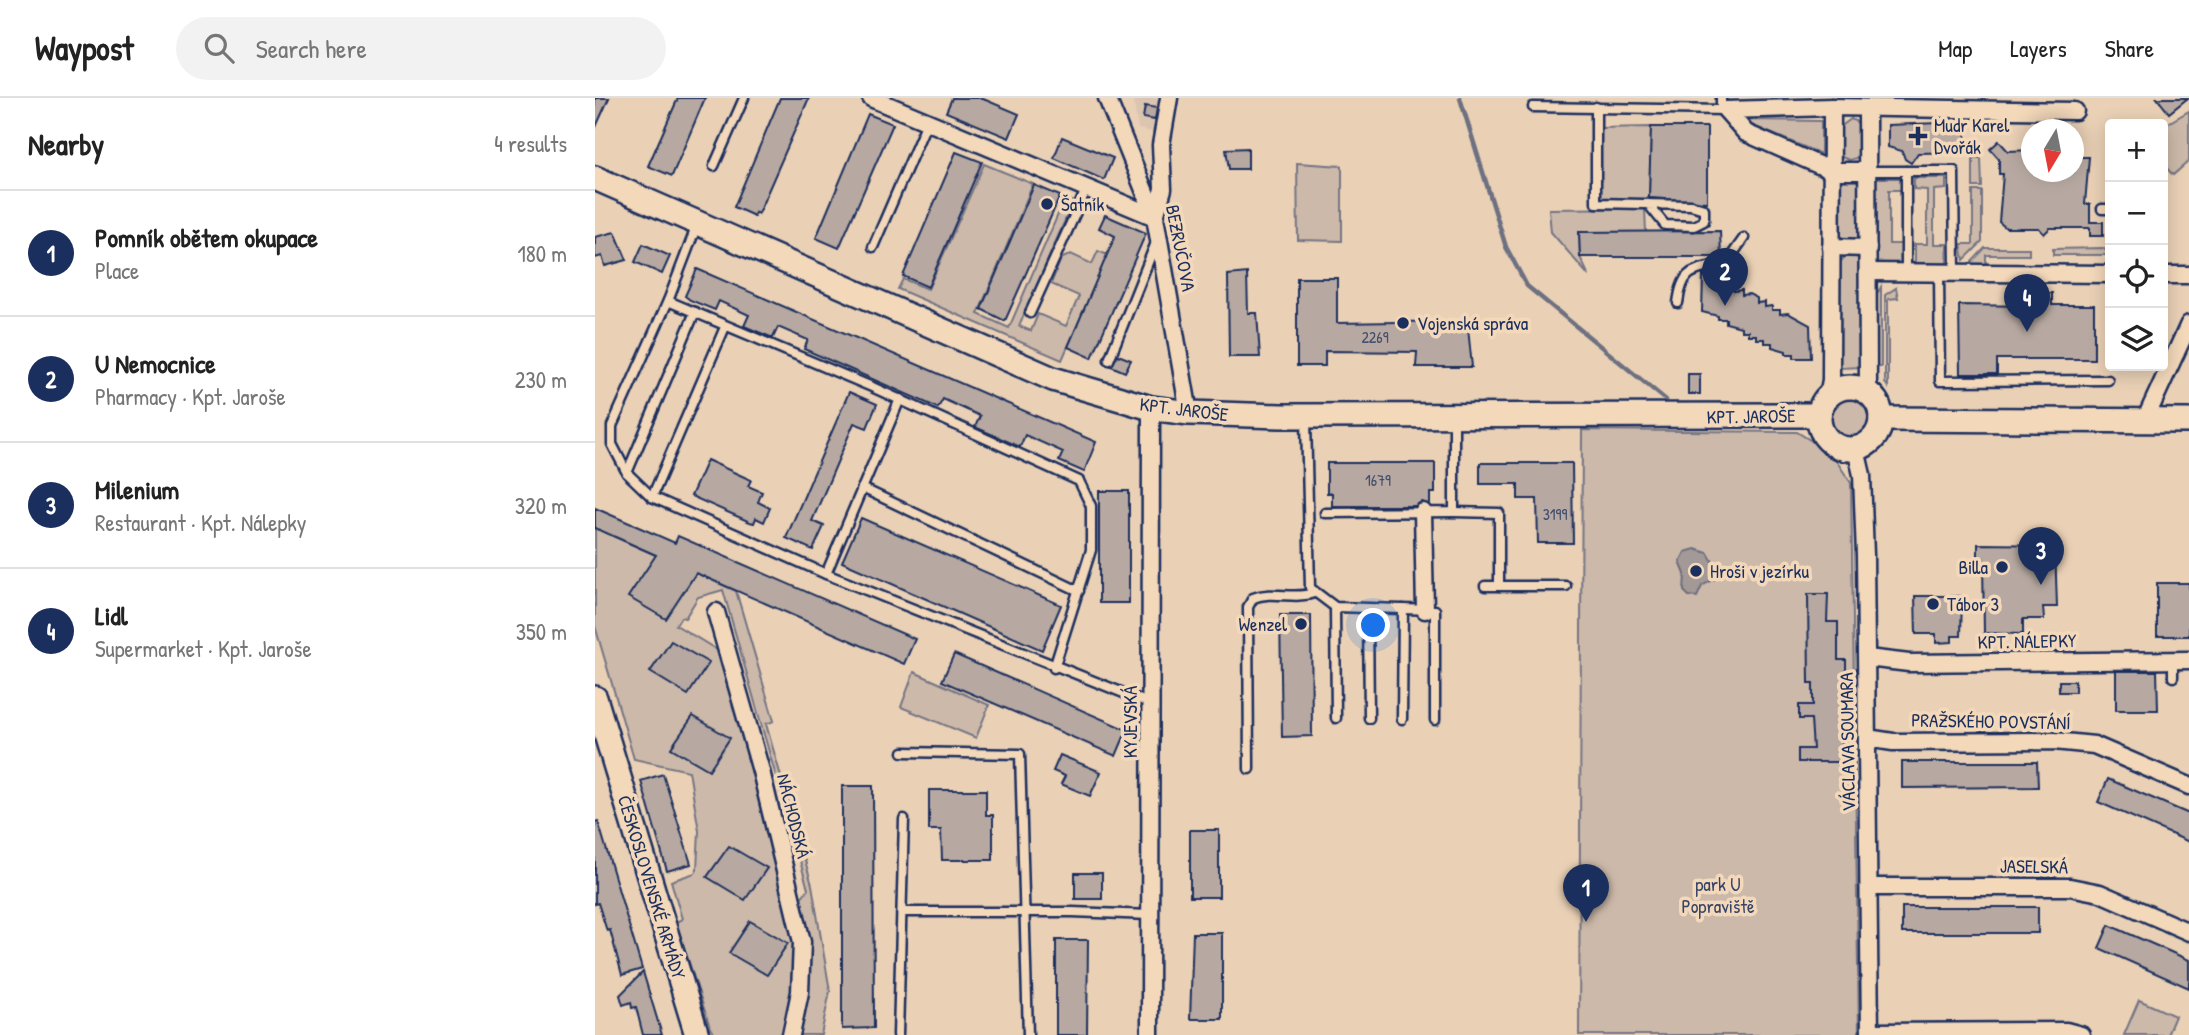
<!DOCTYPE html>
<meta charset="utf-8">
<style>
body{margin:0;font-family:"Patrick Hand",sans-serif;background:#f2f2f2;color:#222}
.controls{position:absolute;right:21px;top:21px;display:grid;overflow:hidden;border-radius:7px;box-shadow:0 4px 18px #0003}
.controls button{width:63px;height:63px;display:grid;place-items:center;padding:0;border:0;border-bottom:2px solid #e0e0e0;background:#fff;color:#222;font:35px sans-serif}
.compass{position:absolute;left:1426px;top:21px;width:63px;height:63px;border-radius:50%;background:#fff;box-shadow:0 4px 18px #0003;rotate:190deg}
.you{position:absolute;left:779px;top:528px;width:24px;height:24px;margin:-18px;border:5px solid #fff;border-radius:50%;background:#1a73e8;box-shadow:0 0 0 10px #1a73e833}
.badge{display:grid;place-items:center;width:46px;height:46px;border-radius:50%;background:#1b2f5e;color:#fff;font-size:23px;font-weight:700}
.pin{position:absolute;translate:-50% -58px;filter:drop-shadow(0 2px 4px #0008)}
.pin::after{content:'';position:absolute;top:37px;width:24px;height:21px;background:inherit;clip-path:polygon(0 0,100% 0,50% 100%)}
.list{margin:0;padding:0;list-style:none}
h2{display:flex;justify-content:space-between;align-items:center;height:91px;margin:0;padding:0 28px;font-size:30px}
h2 small{font-size:23px;font-weight:400;color:#767676}
.list li{display:grid;grid-template-columns:46px 1fr auto;gap:21px;align-items:center;box-sizing:border-box;height:126px;padding:0 28px;border-top:2px solid #e0e0e0}
.list b{display:block;font-size:26px;white-space:nowrap}
.list p{margin:0;font-size:23px;white-space:nowrap;color:#767676}
.list em{font-size:23px;font-style:normal;color:#767676}
.icon{flex:none;width:38px;height:38px;fill:none;stroke:currentColor;stroke-width:2;stroke-linecap:round;stroke-linejoin:round}
.map{position:relative;flex:none;width:1594px;height:937px;overflow:hidden}
header{display:flex;align-items:center;gap:42px;box-sizing:border-box;height:98px;padding:0 35px;background:#fff;border-bottom:2px solid #e0e0e0}
header strong{font-size:33px}
nav{display:flex;gap:38px;margin-inline-start:auto;font-size:24px}
.search{width:490px;height:63px;background:#f2f2f2;display:flex;align-items:center;gap:18px;box-sizing:border-box;padding:0 24px;border-radius:38px;color:#767676;font-size:26px}
main{display:flex}
aside{flex:1;background:#fff}
.map>svg:first-child{display:block}
</style>
<header>
<strong>Waypost</strong>
<div class="search"><svg class="icon" aria-label="search" viewBox="0 0 24 24"><circle cx="10" cy="10" r="6"/><path d="M15 15l6 6"/></svg>Search here</div>
<nav><a>Map</a><a>Layers</a><a>Share</a></nav>
</header>
<main>
<aside>
<h2>Nearby<small>4 results</small></h2>
<ul class="list">
<li><span class="badge">1</span><div><b>Pomník obětem okupace</b><p>Place</p></div><em>180 m</em></li>
<li><span class="badge">2</span><div><b>U Nemocnice</b><p>Pharmacy · Kpt. Jaroše</p></div><em>230 m</em></li>
<li><span class="badge">3</span><div><b>Milenium</b><p>Restaurant · Kpt. Nálepky</p></div><em>320 m</em></li>
<li><span class="badge">4</span><div><b>Lidl</b><p>Supermarket · Kpt. Jaroše</p></div><em>350 m</em></li>
</ul>
</aside>
<div class="map">
<svg width="1594" height="937" viewBox="0 0 1594 937">
<rect width="100%" height="100%" fill="#ead1b6"/>
<filter id="ink" filterUnits="userSpaceOnUse"><feTurbulence type="fractalNoise" baseFrequency=".0143" numOctaves="2"/><feDisplacementMap in="SourceGraphic" scale="14" xChannelSelector="R" yChannelSelector="G"/><feConvolveMatrix kernelMatrix="1 2 1 2 8 2 1 2 1" color-interpolation-filters="sRGB"/></filter>
<g filter="url(#ink)">
<polygon fill="#dbc5b0" points="538,0 570,0 562,35 543,31"/>
<g fill="#ccb9a9" stroke="#747484" stroke-width="2">
<polygon points="1594,13 1594,63 1578,77 1568,66 1568,28"/>
<polygon points="1256,21 1267,27 1268,58 1254,62 1244,58 1245,29"/>
<polygon points="1151,22 1226,23 1226,56 1154,26"/>
<polygon points="1056,29 1054,103 1004,103 1003,30"/>
<polygon points="1378,60 1386,60 1387,89 1378,89"/>
<polygon points="702,65 747,68 747,143 703,142"/>
<polygon points="389,66 438,86 383,216 414,230 470,100 478,104 424,228 436,233 443,216 471,228 484,198 456,186 466,161 476,156 497,166 503,153 513,157 467,262 303,191 308,181 333,191"/>
<polygon points="1252,80 1268,84 1268,142 1244,142 1244,84"/>
<polygon points="1280,80 1307,80 1306,92 1294,92 1294,146 1307,146 1307,169 1280,169"/>
<polygon points="1319,80 1351,80 1351,91 1339,92 1339,146 1352,146 1352,170 1320,170 1320,146 1332,146 1332,92 1319,91"/>
<polygon points="1378,93 1387,93 1387,144 1369,162 1366,146 1378,146"/>
<polygon points="1050,110 1051,134 984,134 985,159 994,178 956,134 954,111"/>
<polygon points="1390,150 1434,150 1434,157 1391,157 1391,169 1374,167"/>
<polygon points="1508,150 1515,156 1513,169 1512,157 1458,157 1458,151"/>
<polygon points="1252,157 1265,160 1268,269 1243,270 1244,165"/>
<polygon points="1286,189 1286,269 1279,269 1279,201"/>
<polygon points="1301,190 1303,200 1293,201 1293,289 1290,285 1290,197"/>
<circle cx="1256" cy="319" r="20"/>
<polygon points="987,332 1202,334 1236,355 1256,385 1264,937 984,937"/>
<path d="M0,430L141,493L179,623L171,626L217,787L235,893L226,937H204C215,890 218,846 206,800L213,791L128,492L103,499L90,520L86,519L81,527L122,552L202,833L201,888L190,931L185,937H120L115,929L81,824L87,821L76,783L100,775L102,771L104,733L94,673L39,661L0,528Z"/>
<polygon points="319,574 394,607 381,640 306,609"/>
<polygon points="1544,902 1580,918 1572,937 1529,937"/>
</g>
<polygon fill="#a39997" stroke="#6d6f80" stroke-width="2" points="1100,451 1113,455 1123,473 1121,480 1107,488 1102,499 1094,498 1089,493 1090,476 1085,464 1090,454"/>
<g fill="none" stroke-linecap="round" stroke-linejoin="round">
<polyline stroke="#6d6f80" stroke-width="4.5" points="865,0 911,149 932,188 1071,302"/>
</g>
<g fill="#b7a9a1" stroke="#1b2f5e" stroke-width="2">
<polygon points="0,0 14,0 0,31"/>
<polygon points="83,0 110,0 77,78 53,68"/>
<polygon points="185,0 214,0 163,116 160,114 159,118 139,109"/>
<polygon points="357,0 386,0 424,16 414,40 351,14"/>
<polygon points="1562,0 1593,0 1574,15"/>
<polygon points="550,8 562,10 560,22 548,20"/>
<polygon points="273,16 298,26 244,150 221,140"/>
<polygon points="1344,25 1370,26 1371,54 1323,55 1316,65 1310,61 1307,53 1293,49 1293,27"/>
<polygon points="1056,29 1112,29 1112,104 1054,100"/>
<polygon points="467,39 518,60 509,82 459,60"/>
<polygon points="1404,43 1413,53 1437,52 1437,74 1479,74 1479,59 1494,59 1490,106 1495,106 1495,124 1508,124 1508,138 1495,138 1495,130 1455,130 1449,136 1444,130 1411,130 1404,124 1408,76 1404,76 1404,61 1395,51"/>
<polygon points="653,50 653,71 634,71 631,51"/>
<polygon points="361,54 387,64 333,189 308,178"/>
<polygon points="439,87 465,98 410,223 386,211"/>
<polygon points="510,117 551,135 497,260 473,249 520,138 504,130"/>
<polygon points="1125,133 1126,159 985,159 984,134"/>
<polygon points="20,134 32,162 10,168 7,158 0,160 0,139"/>
<polygon points="48,146 75,158 67,176 40,164"/>
<polygon points="102,171 501,344 489,374 464,363 468,354 430,337 425,349 380,329 385,318 348,301 343,310 209,251 213,242 183,229 178,240 149,228 154,217 124,203 120,212 95,202 90,198"/>
<polygon points="652,175 653,215 662,215 665,259 634,259 633,177"/>
<polygon points="1108,178 1124,181 1139,188 1139,193 1147,192 1147,197 1154,196 1162,200 1162,205 1170,204 1170,209 1177,208 1177,212 1185,212 1185,216 1193,215 1215,227 1216,260 1199,260 1199,256 1191,256 1191,253 1177,249 1177,245 1169,245 1169,241 1161,241 1161,237 1153,237 1153,233 1146,233 1146,229 1131,225 1131,221 1123,221 1123,218 1107,214"/>
<polygon points="702,180 742,180 742,225 863,223 863,230 873,230 877,269 821,269 822,254 730,253 730,268 702,268"/>
<polygon points="1440,195 1457,195 1457,207 1499,207 1499,261 1402,261 1402,276 1365,276 1364,207 1440,208"/>
<polygon points="523,257 536,262 530,274 516,268"/>
<rect x="1093" y="276" width="12" height="20"/>
<polygon points="254,294 282,306 272,330 259,325 217,423 229,428 218,452 191,440"/>
<polygon points="112,362 156,382 153,388 167,394 163,404 175,410 169,424 161,420 159,425 155,424 96,398"/>
<polygon points="732,365 840,365 840,395 835,395 835,407 827,404 820,408 737,408 737,395 732,395"/>
<polygon points="885,365 977,365 978,445 943,445 942,401 923,401 923,386 885,386"/>
<rect x="504" y="393" width="30" height="112"/>
<polygon points="0,410 80,445 83,438 320,541 309,566 101,475 71,521 33,499 61,457 0,430"/>
<polygon points="266,420 466,507 447,552 247,464"/>
<polygon points="1383,446 1460,447 1462,509 1448,509 1449,521 1428,521 1428,536 1389,535 1388,460 1383,460"/>
<rect x="1562" y="485" width="32" height="53"/>
<polygon points="1213,496 1233,496 1232,524 1243,524 1243,562 1251,562 1251,601 1247,601 1247,664 1203,664 1203,651 1218,651 1216,621 1204,621 1204,607 1218,607 1218,585 1214,585"/>
<polygon points="1320,498 1367,498 1366,538 1357,538 1357,544 1341,545 1341,536 1321,536"/>
<polygon points="685,517 716,517 717,638 687,639"/>
<polygon points="76,543 114,565 93,597 55,574"/>
<polygon points="359,556 532,632 521,658 347,583"/>
<polygon points="1521,573 1562,573 1563,612 1521,612"/>
<rect x="1464" y="583" width="16" height="11"/>
<polygon points="98,618 135,640 114,672 76,650"/>
<polygon points="465,657 506,674 495,698 466,686 470,678 458,673"/>
<polygon points="1307,664 1442,664 1443,689 1307,690"/>
<polygon points="68,676 96,766 72,773 46,683"/>
<polygon points="1513,681 1594,716 1594,744 1503,704"/>
<polygon points="247,688 278,688 279,930 247,931"/>
<polygon points="334,692 391,692 391,717 398,717 398,762 347,762 346,732 334,732"/>
<polygon points="3,723 47,871 27,877 15,832 12,833 3,805 0,806 0,724"/>
<rect x="595" y="732" width="29" height="67"/>
<polygon points="134,748 172,770 150,802 112,779"/>
<rect x="480" y="775" width="27" height="26"/>
<rect x="1307" y="809" width="136" height="26"/>
<polygon points="155,823 193,845 172,877 134,855"/>
<polygon points="1514,827 1594,862 1594,890 1504,850"/>
<polygon points="598,835 627,835 627,921 595,921"/>
<polygon points="461,842 493,842 492,937 461,937"/>
<polygon points="48,874 57,904 67,937 48,937 41,909 37,910 36,904 28,907 25,897"/>
</g>
<g fill="none" stroke-linecap="round" stroke-linejoin="round">
<g stroke="#1b2f5e" stroke-width="13">
<g id="lane">
<polyline points="1126,0 1126,12"/>
<polyline points="938,9 1131,12"/>
<polyline points="1001,9 1001,105 1096,107 1109,111 1109,123 1099,128 1070,127 1053,106"/>
<polyline points="119,68 149,0"/>
<polyline points="1272,73 1359,73 1360,175"/>
<polyline points="1311,73 1311,174"/>
<polyline points="1507,111 1515,111"/>
<polyline points="278,149 332,24"/>
<polyline points="1344,175 1345,283 1513,282"/>
<polyline points="73,203 102,127"/>
<path d="M1083,205C1088,166 1102,174 1132,164L1149,140"/>
<polyline points="435,215 491,92"/>
<polyline points="514,262 562,142"/>
<polyline points="711,321 715,490 740,509 840,512 840,622"/>
<polyline points="32,375 100,214"/>
<polyline points="267,390 484,493"/>
<polyline points="57,399 130,229"/>
<polyline points="859,414 904,415 904,488 971,488"/>
<polyline points="730,415 859,414 859,319"/>
<polyline points="231,476 305,301"/>
<polyline points="890,488 904,488"/>
<polyline points="740,509 741,620"/>
<polyline points="773,511 774,620"/>
<polyline points="1578,562 1578,579"/>
<polyline points="459,570 496,452 496,408 484,383 277,289 73,203 17,328 17,346 32,375 57,399 231,476 556,606"/>
<polyline points="807,621 808,511"/>
<polyline points="308,654 425,656 433,937"/>
<path d="M654,671L653,509L658,500C678,492 699,502 719,495"/>
<polyline points="307,814 477,814 555,817"/>
<polyline points="303,937 309,721"/>
</g>
</g>
<g stroke="#1b2f5e" stroke-width="21">
<g id="street">
<polyline points="276,0 560,119"/>
<polyline points="512,0 560,119 594,315"/>
<polyline points="1272,11 1273,295"/>
<polyline points="1131,12 1237,9 1480,13"/>
<polyline points="1131,12 1151,35 1237,73 1272,73"/>
<polyline points="560,119 568,91 566,47 574,0"/>
<polyline points="1236,149 1273,150"/>
<polyline points="1273,174 1515,176"/>
<polyline points="1568,177 1594,177"/>
<polyline points="1233,298 1236,282 1237,9"/>
<polyline points="1550,322 1594,226"/>
<polyline points="1261,351 1267,377 1270,457 1275,937"/>
<polyline points="828,414 830,512"/>
<polyline points="121,514 166,673 207,844 205,894 196,937"/>
<polyline points="1272,560 1314,565 1594,562"/>
<polyline points="1272,640 1298,644 1459,643 1499,647 1594,688"/>
<polyline points="1274,789 1475,789 1505,795 1594,834"/>
<polyline points="1275,934 1471,933 1486,937"/>
<polyline points="555,937 556,310"/>
</g>
</g>
<g stroke="#1b2f5e" stroke-width="28">
<g id="secondary">
<polyline points="0,80 458,281 556,310 594,315 686,318 1224,317"/>
<circle cx="1255" cy="320" r="31"/>
<polyline points="1286,321 1594,323"/>
<polyline points="0,600 102,937"/>
</g>
</g>
<use href="#lane" stroke="#f3d8ba" stroke-width="8"/>
<use href="#street" stroke="#f3d8ba" stroke-width="16"/>
<use href="#secondary" stroke="#f3d8ba" stroke-width="23"/>
</g>
</g>
<g fill="#1b2f5e" stroke="#f3d8ba" stroke-width="2.5">
<path d="M1319.5 27.5h7v7h7v7h-7v7h-7v-7h-7v-7h7z"/>
<circle cx="452" cy="106" r="7"/>
<circle cx="808" cy="225" r="7"/>
<circle cx="1407" cy="469" r="7"/>
<circle cx="1101" cy="473" r="7"/>
<circle cx="1338" cy="506" r="7"/>
<circle cx="706" cy="526" r="7"/>
</g>
<g text-anchor="middle" stroke-width="7" stroke-linejoin="round" paint-order="stroke">
<g font-size="16" fill="#424e6f">
<text x="780" y="245">2269</text>
<text x="783" y="388">1679</text>
<text x="960" y="422">3199</text>
</g>
<g font-size="19" fill="#1b2f5e" stroke="#f3d8ba" text-anchor="start">
<text x="1339" y="34">Mudr Karel<tspan x="1339" dy="22">Dvořák</tspan></text>
<text x="466" y="113">Šatník</text>
<text x="822" y="232">Vojenská správa</text>
<text x="1393" y="476" text-anchor="end">Billa</text>
<text x="1115" y="480">Hroši v jezírku</text>
<text x="1352" y="513">Tábor 3</text>
<text x="692" y="533" text-anchor="end">Wenzel</text>
</g>
<g font-size="19" fill="#1b2f5e" stroke="#f3d8ba">
<text transform="translate(586 150) rotate(79)" y="7">BEZRUČOVA</text>
<text transform="translate(589 311) rotate(7)" y="7">KPT. JAROŠE</text>
<text transform="translate(1156 318) rotate(-1)" y="7">KPT. JAROŠE</text>
<text transform="translate(1432 543) rotate(-1)" y="7">KPT. NÁLEPKY</text>
<text transform="translate(1396 623) rotate(1)" y="7">PRAŽSKÉHO POVSTÁNÍ</text>
<text transform="translate(535 624) rotate(-90)" y="7">KYJEVSKÁ</text>
<text transform="translate(1252 644) rotate(-91)" y="7">VÁCLAVA SOUMARA</text>
<text transform="translate(199 718) rotate(76)" y="7">NÁCHODSKÁ</text>
<text transform="translate(1439 768) rotate(1)" y="7">JASELSKÁ</text>
<text transform="translate(57 789) rotate(73)" y="7">ČESKOSLOVENSKÉ ARMÁDY</text>
</g>
<g font-size="19" fill="#364469" stroke="#f3d8ba">
<text x="1123" y="793">park U<tspan x="1123" dy="22">Popraviště</tspan></text>
</g>
</g>
</svg>
<div class="controls">
<button>+</button>
<button>−</button>
<button><svg class="icon" aria-label="locate" viewBox="0 0 24 24"><circle cx="12" cy="12" r="6"/><path d="M12 2v4M12 18v4M2 12h4M18 12h4"/></svg></button>
<button><svg class="icon" aria-label="layers" viewBox="0 0 24 24"><path d="M12 4l9 5-9 5-9-5zM3 14l9 5 9-5"/></svg></button>
</div>
<svg class="compass" viewBox="-18 -18 36 36"><path d="M0-13l5 13h-10z" fill="#e53935"/><path d="M0 13l5-13h-10z" fill="#767676"/></svg>
<div class="you"></div>
<div class="pin badge" style="left:991px;top:824px">1</div>
<div class="pin badge" style="left:1130px;top:208px">2</div>
<div class="pin badge" style="left:1446px;top:487px">3</div>
<div class="pin badge" style="left:1432px;top:234px">4</div>
</div>
</main>
